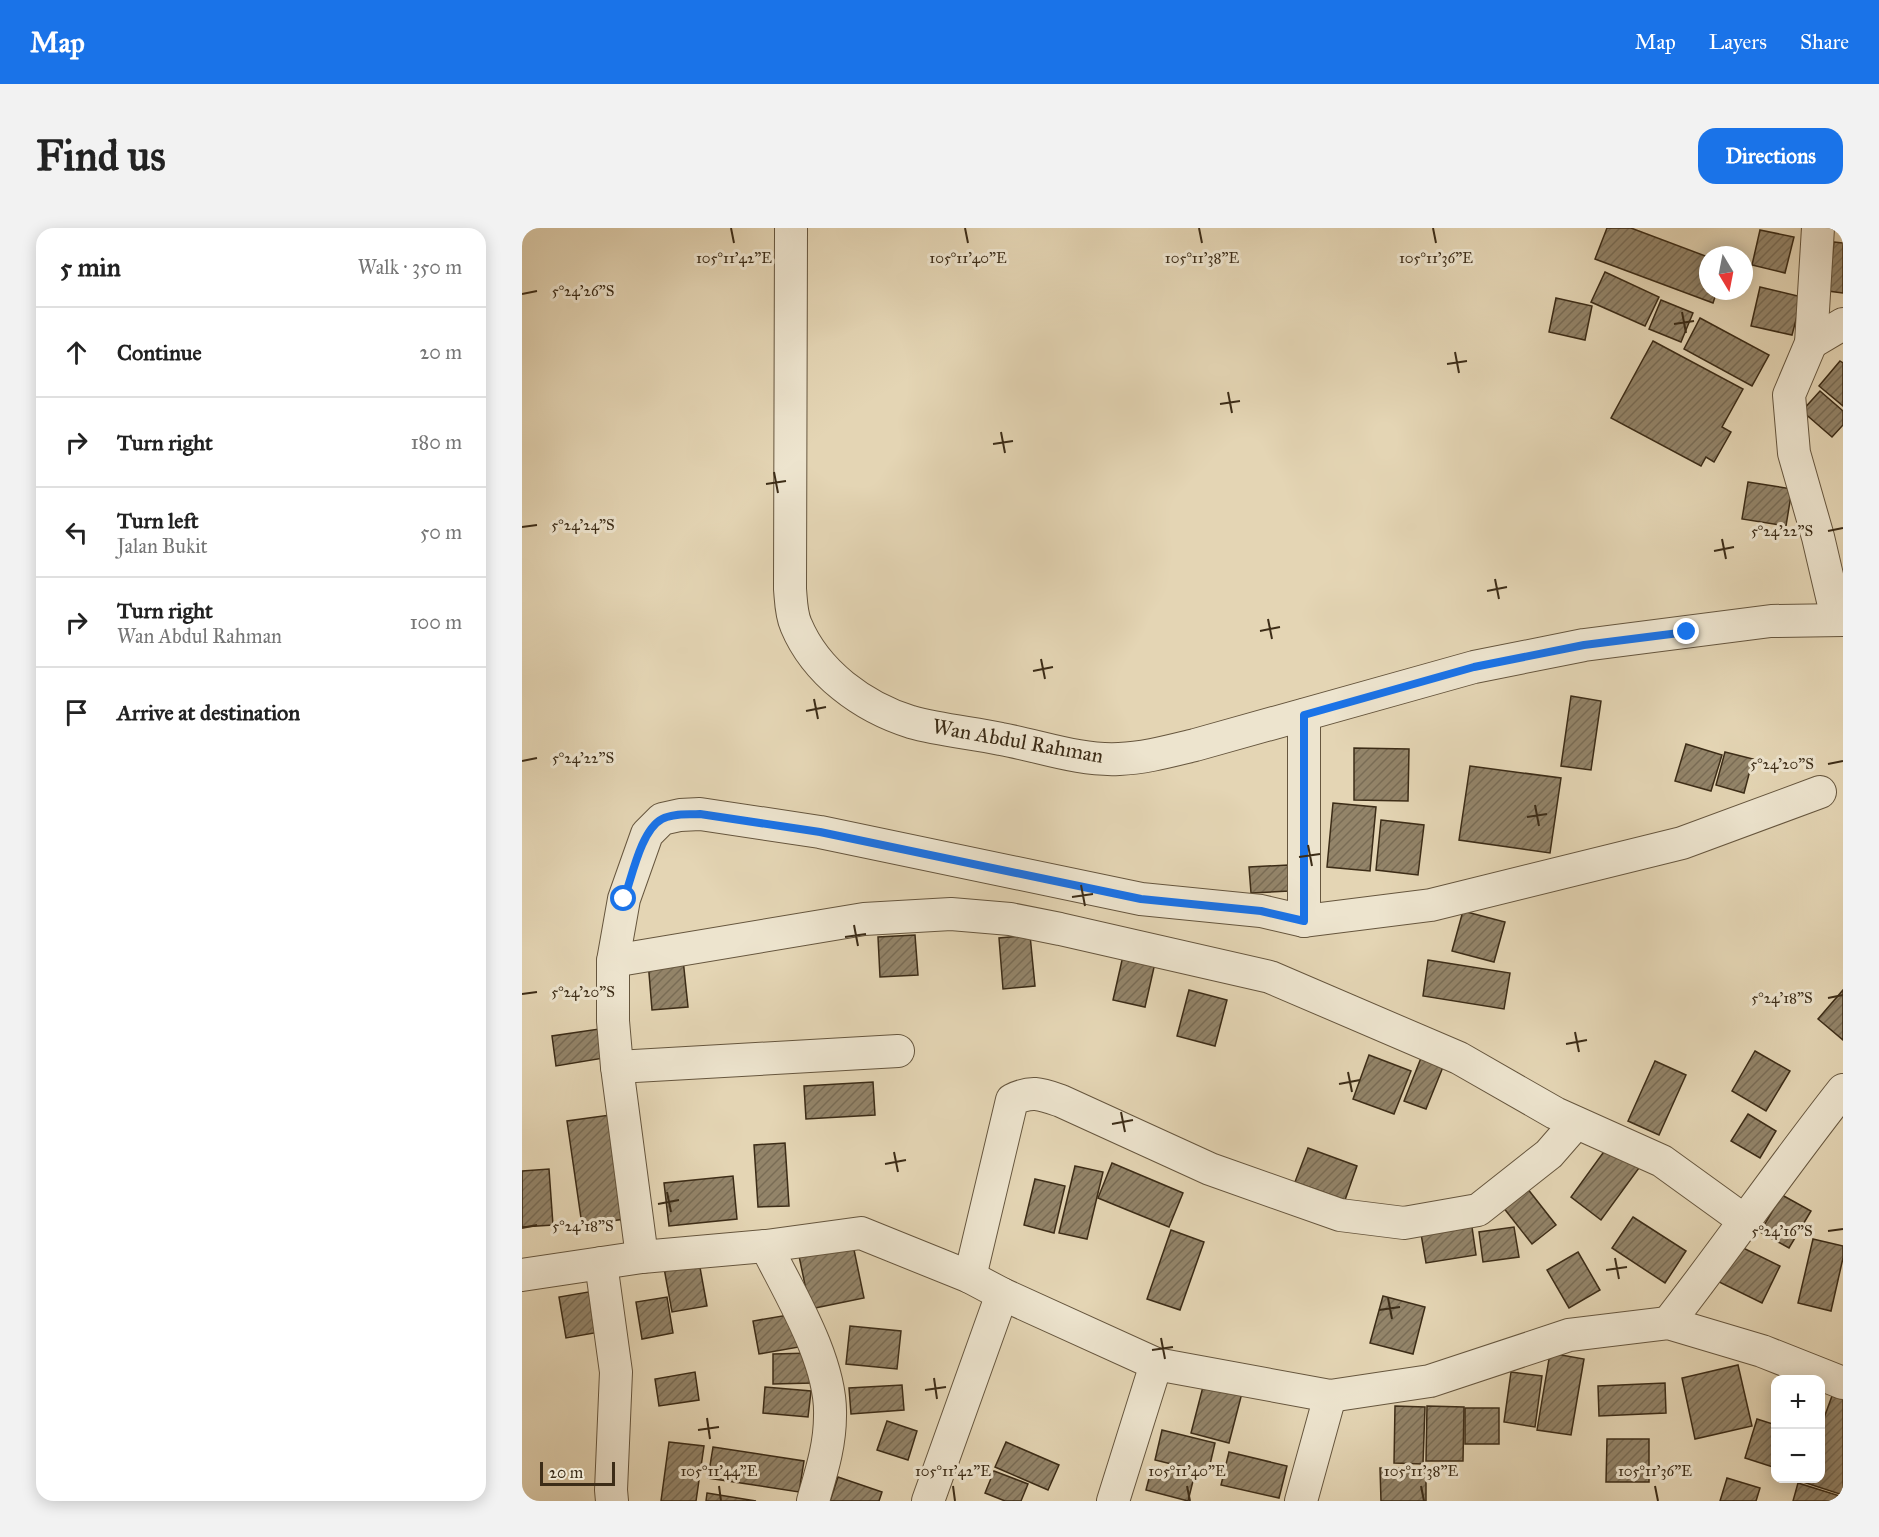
<!DOCTYPE html>
<meta charset="utf-8">
<style>
body{margin:0;font-family:"IM FELL Great Primer",serif;background:#f2f2f2;color:#222}
.controls{position:absolute;right:18px;bottom:18px;display:grid;overflow:hidden;border-radius:12px;box-shadow:0 3px 15px #0003}
.controls button{width:54px;height:54px;display:grid;place-items:center;padding:0;border:0;border-bottom:2px solid #e0e0e0;background:#fff;color:#222;font:30px sans-serif}
.compass{position:absolute;left:1177px;top:18px;width:54px;height:54px;border-radius:50%;background:#fff;box-shadow:0 3px 15px #0003;rotate:170deg}
.scale{position:absolute;left:18px;bottom:15px;width:75px;box-sizing:border-box;padding-left:6px;border:3px solid #3c2c17;border-top:0;font-size:16px;line-height:21px;white-space:nowrap;color:#3c2c17;-webkit-text-stroke:4px #ede4ce;paint-order:stroke}
.stop{position:absolute;width:18px;height:18px;margin:-14px;border:4px solid #1a73e8;border-radius:50%;background:#fff}
.stop.end{background:#1a73e8;border-color:#fff;box-shadow:0 2px 6px #0008}
.list{margin:0;padding:0;list-style:none}
h2{display:flex;justify-content:space-between;align-items:center;height:78px;margin:0;padding:0 24px;font-size:26px}
h2 small{font-size:20px;font-weight:400;color:#767676}
.list li{display:grid;grid-template-columns:39px 1fr auto;gap:18px;align-items:center;box-sizing:border-box;height:90px;padding:0 24px;border-top:2px solid #e0e0e0}
.list b{display:block;font-size:22px;white-space:nowrap}
.list p{margin:0;font-size:20px;white-space:nowrap;color:#767676}
.list em{font-size:20px;font-style:normal;color:#767676}
.icon{flex:none;width:33px;height:33px;fill:none;stroke:currentColor;stroke-width:2;stroke-linecap:round;stroke-linejoin:round}
.map{position:relative;flex:none;width:1321px;height:1273px;overflow:hidden;border-radius:18px}
header{display:flex;align-items:center;gap:36px;box-sizing:border-box;height:84px;padding:0 30px;background:#1a73e8;color:#fff}
header strong{font-size:28px}
nav{display:flex;gap:33px;margin-inline-start:auto;font-size:21px}
.intro{display:flex;align-items:center;justify-content:space-between;box-sizing:border-box;height:144px;padding:0 36px}
h1{margin:0;font-size:42px}
.button{padding:15px 27px;border-radius:18px;background:#1a73e8;color:#fff;font-size:21px;font-weight:700}
main{display:flex;gap:36px;padding:0 36px}
aside{flex:1;background:#fff;border-radius:18px;box-shadow:0 3px 15px #0003}
.map>svg:first-child{display:block}
</style>
<header>
<strong>Map</strong>
<nav><a>Map</a><a>Layers</a><a>Share</a></nav>
</header>
<div class="intro"><h1>Find us</h1><a class="button">Directions</a></div>
<main>
<aside>
<h2>5 min<small>Walk · 350 m</small></h2>
<ul class="list">
<li><svg class="icon" aria-label="ahead" viewBox="0 0 24 24"><path d="M12 20V5M6 11l6-6 6 6"/></svg><div><b>Continue</b></div><em>20 m</em></li>
<li><svg class="icon" aria-label="right" viewBox="0 0 24 24"><path d="M7 20v-9h11M14 6l5 5-5 5"/></svg><div><b>Turn right</b></div><em>180 m</em></li>
<li><svg class="icon" aria-label="left" viewBox="0 0 24 24"><path d="M17 20v-9H6M10 6l-5 5 5 5"/></svg><div><b>Turn left</b><p>Jalan Bukit</p></div><em>50 m</em></li>
<li><svg class="icon" aria-label="right" viewBox="0 0 24 24"><path d="M7 20v-9h11M14 6l5 5-5 5"/></svg><div><b>Turn right</b><p>Wan Abdul Rahman</p></div><em>100 m</em></li>
<li><svg class="icon" aria-label="arrive" viewBox="0 0 24 24"><path d="M6 21V4h12l-3 4 3 4H6"/></svg><div><b>Arrive at destination</b></div></li>
</ul>
</aside>
<div class="map">
<svg width="1321" height="1273" viewBox="0 0 1321 1273">
<defs>
<pattern id="building-hatch" width="6" height="6" patternUnits="userSpaceOnUse" patternTransform="scale(1.5)"><rect width="6" height="6" fill="#938469"/><path d="M-1 1l2-2M0 6l6-6M5 7l2-2" fill="none" stroke="#796c55"/></pattern>
</defs>
<rect width="100%" height="100%" fill="#e4d5b4"/>
<filter id="stains"><feTurbulence type="fractalNoise" baseFrequency=".00333" numOctaves="4"/><feColorMatrix values="0 0 0 0 .2 0 0 0 0 .09 0 0 0 0 .02 0 0 0 .5 -.17"/></filter>
<radialGradient id="worn" r=".72"><stop offset=".6" stop-color="#630" stop-opacity="0"/><stop offset="1" stop-color="#630" stop-opacity=".3"/></radialGradient>
<g fill="url(#building-hatch)" stroke="#3c2c17" stroke-width="1.5">
<polygon points="1085,0 1109,0 1186,29 1186,63 1195,63 1191,75 1073,31"/>
<polygon points="1238,2 1272,9 1263,45 1230,37"/>
<polygon points="1312,14 1321,15 1321,65 1306,63"/>
<polygon points="1083,44 1137,69 1123,98 1069,74"/>
<polygon points="1238,59 1280,69 1270,107 1229,98"/>
<polygon points="1034,70 1070,78 1063,112 1027,104"/>
<polygon points="1139,72 1171,85 1159,114 1127,101"/>
<polygon points="1178,90 1247,127 1230,158 1162,121"/>
<polygon points="1131,113 1221,161 1200,199 1209,204 1192,234 1184,229 1179,238 1089,190"/>
<polygon points="1318,133 1321,135 1321,178 1297,158"/>
<polygon points="1298,163 1321,183 1321,197 1310,209 1280,183"/>
<polygon points="1226,254 1270,261 1264,298 1220,291"/>
<polygon points="1049,468 1079,473 1069,542 1039,538"/>
<polygon points="1164,516 1200,527 1189,563 1153,553"/>
<polygon points="832,520 887,521 886,573 832,572"/>
<polygon points="1203,524 1231,531 1222,565 1194,557"/>
<polygon points="948,538 1039,550 1028,625 937,612"/>
<polygon points="811,575 854,579 848,643 805,639"/>
<polygon points="859,592 902,597 896,647 854,642"/>
<polygon points="766,637 767,663 729,665 727,639"/>
<polygon points="941,683 983,694 972,734 930,723"/>
<polygon points="393,707 396,747 358,749 356,709"/>
<polygon points="508,707 513,758 481,761 477,710"/>
<polygon points="603,719 635,726 623,779 591,772"/>
<polygon points="161,731 166,779 130,782 126,733"/>
<polygon points="906,732 988,745 982,781 901,768"/>
<polygon points="667,762 705,772 693,818 655,808"/>
<polygon points="1321,762 1321,812 1296,791"/>
<polygon points="77,801 82,830 34,838 30,808"/>
<polygon points="1233,823 1268,843 1244,883 1210,863"/>
<polygon points="847,827 889,843 872,886 831,871"/>
<polygon points="899,830 921,839 904,881 882,873"/>
<polygon points="1133,833 1164,847 1137,907 1106,893"/>
<polygon points="351,854 353,887 284,891 282,858"/>
<polygon points="1226,886 1254,903 1238,930 1209,913"/>
<polygon points="88,887 103,991 60,997 45,893"/>
<polygon points="263,915 267,978 236,979 232,917"/>
<polygon points="1086,918 1117,940 1079,992 1049,969"/>
<polygon points="786,920 835,938 823,972 773,954"/>
<polygon points="590,935 661,965 647,999 576,970"/>
<polygon points="553,938 581,944 565,1011 537,1005"/>
<polygon points="27,941 31,997 0,999 0,943"/>
<polygon points="211,948 215,991 147,998 142,955"/>
<polygon points="513,951 543,958 532,1005 502,997"/>
<polygon points="1005,960 1034,997 1010,1016 981,979"/>
<polygon points="1260,967 1289,983 1267,1020 1238,1004"/>
<polygon points="1111,989 1164,1023 1143,1055 1090,1020"/>
<polygon points="949,992 954,1027 904,1035 898,1000"/>
<polygon points="992,999 997,1029 961,1034 957,1004"/>
<polygon points="649,1002 682,1014 658,1082 625,1071"/>
<polygon points="1291,1011 1321,1018 1321,1030 1309,1083 1276,1075"/>
<polygon points="1211,1015 1258,1038 1240,1075 1193,1052"/>
<polygon points="331,1017 342,1070 288,1081 277,1028"/>
<polygon points="1056,1024 1078,1062 1047,1080 1025,1042"/>
<polygon points="177,1034 185,1078 150,1084 142,1040"/>
<polygon points="72,1063 78,1104 44,1110 37,1069"/>
<polygon points="861,1068 903,1079 891,1126 848,1115"/>
<polygon points="145,1069 151,1105 120,1111 114,1074"/>
<polygon points="272,1086 277,1119 237,1126 231,1093"/>
<polygon points="328,1098 379,1103 375,1141 324,1136"/>
<polygon points="290,1125 291,1155 251,1156 251,1126"/>
<polygon points="1028,1125 1062,1131 1049,1207 1015,1202"/>
<polygon points="1216,1137 1230,1198 1173,1211 1160,1150"/>
<polygon points="173,1144 177,1172 137,1178 133,1151"/>
<polygon points="989,1144 1020,1148 1013,1199 982,1194"/>
<polygon points="683,1151 721,1161 707,1215 669,1205"/>
<polygon points="1143,1155 1144,1185 1077,1188 1076,1158"/>
<polygon points="380,1157 382,1182 329,1186 327,1160"/>
<polygon points="243,1159 289,1163 286,1189 241,1185"/>
<polygon points="1310,1168 1321,1171 1321,1267 1281,1254 1282,1250 1298,1250 1298,1201"/>
<polygon points="873,1178 903,1179 901,1236 872,1235"/>
<polygon points="905,1178 942,1179 941,1233 904,1233"/>
<rect x="943" y="1180" width="34" height="36"/>
<polygon points="1235,1191 1254,1197 1254,1240 1223,1230"/>
<polygon points="365,1193 395,1203 386,1232 355,1222"/>
<polygon points="640,1202 693,1215 686,1245 633,1232"/>
<polygon points="1085,1211 1127,1211 1127,1254 1084,1254"/>
<polygon points="147,1214 182,1218 174,1273 139,1273"/>
<polygon points="484,1214 537,1237 526,1262 473,1239"/>
<polygon points="191,1219 282,1233 277,1264 186,1250"/>
<polygon points="707,1224 765,1238 757,1270 699,1257"/>
<polygon points="630,1239 672,1249 666,1273 624,1262"/>
<polygon points="858,1240 904,1240 904,1273 859,1273"/>
<polygon points="472,1243 506,1256 499,1273 483,1273 463,1265"/>
<polygon points="316,1249 360,1264 357,1273 308,1273"/>
<polygon points="1205,1250 1238,1260 1234,1273 1198,1273"/>
<polygon points="1276,1255 1321,1269 1321,1273 1271,1273"/>
<polygon points="185,1265 234,1273 184,1273"/>
</g>
<g fill="none" stroke-linecap="round" stroke-linejoin="round">
<g stroke="#66563e" stroke-width="34">
<g id="minor">
<path d="M269,0L268,361C269,372 269,386 274,397C294,445 341,479 389,494C418,502 450,505 479,511C518,518 557,533 597,531C623,530 648,523 673,517L952,439L1062,417L1249,393L1321,392"/>
<polyline points="1296,0 1289,115 1267,167 1272,225 1296,309 1315,390"/>
<polyline points="1289,115 1321,96"/>
<polyline points="782,693 782,487"/>
<polyline points="91,733 342,691 429,686 488,691 538,701 748,749 937,830 1033,885 1140,933 1223,993"/>
<polyline points="95,839 376,823"/>
<path d="M244,1018C268,1066 310,1134 308,1188C308,1218 299,1245 291,1273"/>
<polyline points="120,1029 95,839 91,793 91,733 102,671 125,606 140,591 158,587 178,586 298,604 619,671 739,683 782,693 909,677 1160,615 1298,564"/>
<polyline points="79,1035 94,1144 89,1262 90,1273"/>
<polyline points="0,1047 120,1029 244,1018 339,1005 448,1049 480,1066 634,1136 808,1168 908,1153 1047,1107 1146,1095 1240,1123 1321,1155"/>
<path d="M448,1049L490,872C510,862 519,866 539,873L688,941L818,987L882,995L956,982L1027,926L1054,895"/>
<path d="M1146,1095C1206,1018 1261,938 1321,862"/>
<polyline points="406,1273 480,1066"/>
<polyline points="591,1273 634,1136"/>
<polyline points="779,1273 808,1168"/>
</g>
</g>
<use href="#minor" stroke="#ede4ce" stroke-width="32"/>
</g>
<g fill="none" stroke-linecap="round" stroke-linejoin="round">
<path stroke="#1a73e8" stroke-width="8" d="M102,671C110,649 119,602 140,591C151,585 166,587 178,586L298,604L619,671L739,683L782,693V487L952,439L1062,417L1165,404"/>
</g>
<path fill="none" stroke="#3c2c17" stroke-width="2" d="M209,0L212,15M443,0L446,15M677,0L680,15M911,0L914,15M0,66L15,63M1160,84L1164,105M1152,96L1172,93M933,124L937,145M925,136L945,133M706,164L710,185M698,176L718,173M479,204L483,225M471,216L491,213M252,244L256,265M244,256L264,253M0,299L15,297M1306,303L1321,300M1200,311L1204,331M1192,323L1212,319M973,351L977,371M965,363L985,359M746,391L750,411M738,403L758,399M519,431L523,451M511,443L531,439M292,471L296,491M284,483L304,479M0,533L15,530M1306,536L1321,533M1013,577L1017,598M1005,589L1025,586M786,617L790,638M777,629L798,626M559,657L563,678M550,669L571,666M332,697L336,718M323,709L344,706M0,766L15,764M1306,770L1321,767M1053,804L1057,824M1044,816L1065,812M826,844L830,864M817,856L838,852M599,884L603,904M590,896L611,892M372,924L376,944M363,936L384,932M145,964L149,984M136,976L157,972M0,1000L15,997M1306,1003L1321,1001M1093,1030L1097,1051M1084,1042L1105,1039M866,1070L870,1091M857,1082L878,1079M639,1110L643,1131M630,1122L651,1119M412,1150L415,1171M403,1162L424,1159M185,1190L188,1211M176,1202L197,1199M197,1258L199,1273M431,1258L433,1273M665,1258L668,1273M899,1258L902,1273M1133,1258L1136,1273"/>
<g text-anchor="middle" stroke-width="6" stroke-linejoin="round" paint-order="stroke">
<g font-size="21" fill="#3c2c17" stroke="#ede4ce">
<text transform="translate(496 513) rotate(10)" y="7">Wan Abdul Rahman</text>
</g>
</g>
<g font-size="15" text-anchor="middle" fill="#3c2c17" stroke="#ede4ce" stroke-width="6" stroke-linejoin="round" paint-order="stroke">
<text x="212" y="35">105°11'42"E</text>
<text x="446" y="35">105°11'40"E</text>
<text x="680" y="35">105°11'38"E</text>
<text x="914" y="35">105°11'36"E</text>
<text x="61" y="68">5°24'26"S</text>
<text x="61" y="302">5°24'24"S</text>
<text x="1260" y="308">5°24'22"S</text>
<text x="61" y="535">5°24'22"S</text>
<text x="1260" y="541">5°24'20"S</text>
<text x="61" y="769">5°24'20"S</text>
<text x="1260" y="775">5°24'18"S</text>
<text x="61" y="1003">5°24'18"S</text>
<text x="1260" y="1008">5°24'16"S</text>
<text x="197" y="1248">105°11'44"E</text>
<text x="431" y="1248">105°11'42"E</text>
<text x="665" y="1248">105°11'40"E</text>
<text x="899" y="1248">105°11'38"E</text>
<text x="1133" y="1248">105°11'36"E</text>
</g>
<rect width="100%" height="100%" filter="url(#stains)"/>
<rect width="100%" height="100%" fill="url(#worn)"/>
</svg>
<div class="controls">
<button>+</button>
<button>−</button>
</div>
<svg class="compass" viewBox="-18 -18 36 36"><path d="M0-13l5 13h-10z" fill="#e53935"/><path d="M0 13l5-13h-10z" fill="#767676"/></svg>
<div class="scale">20 m</div>
<div class="stop" style="left:102px;top:671px"></div>
<div class="stop end" style="left:1165px;top:404px"></div>
</div>
</main>
